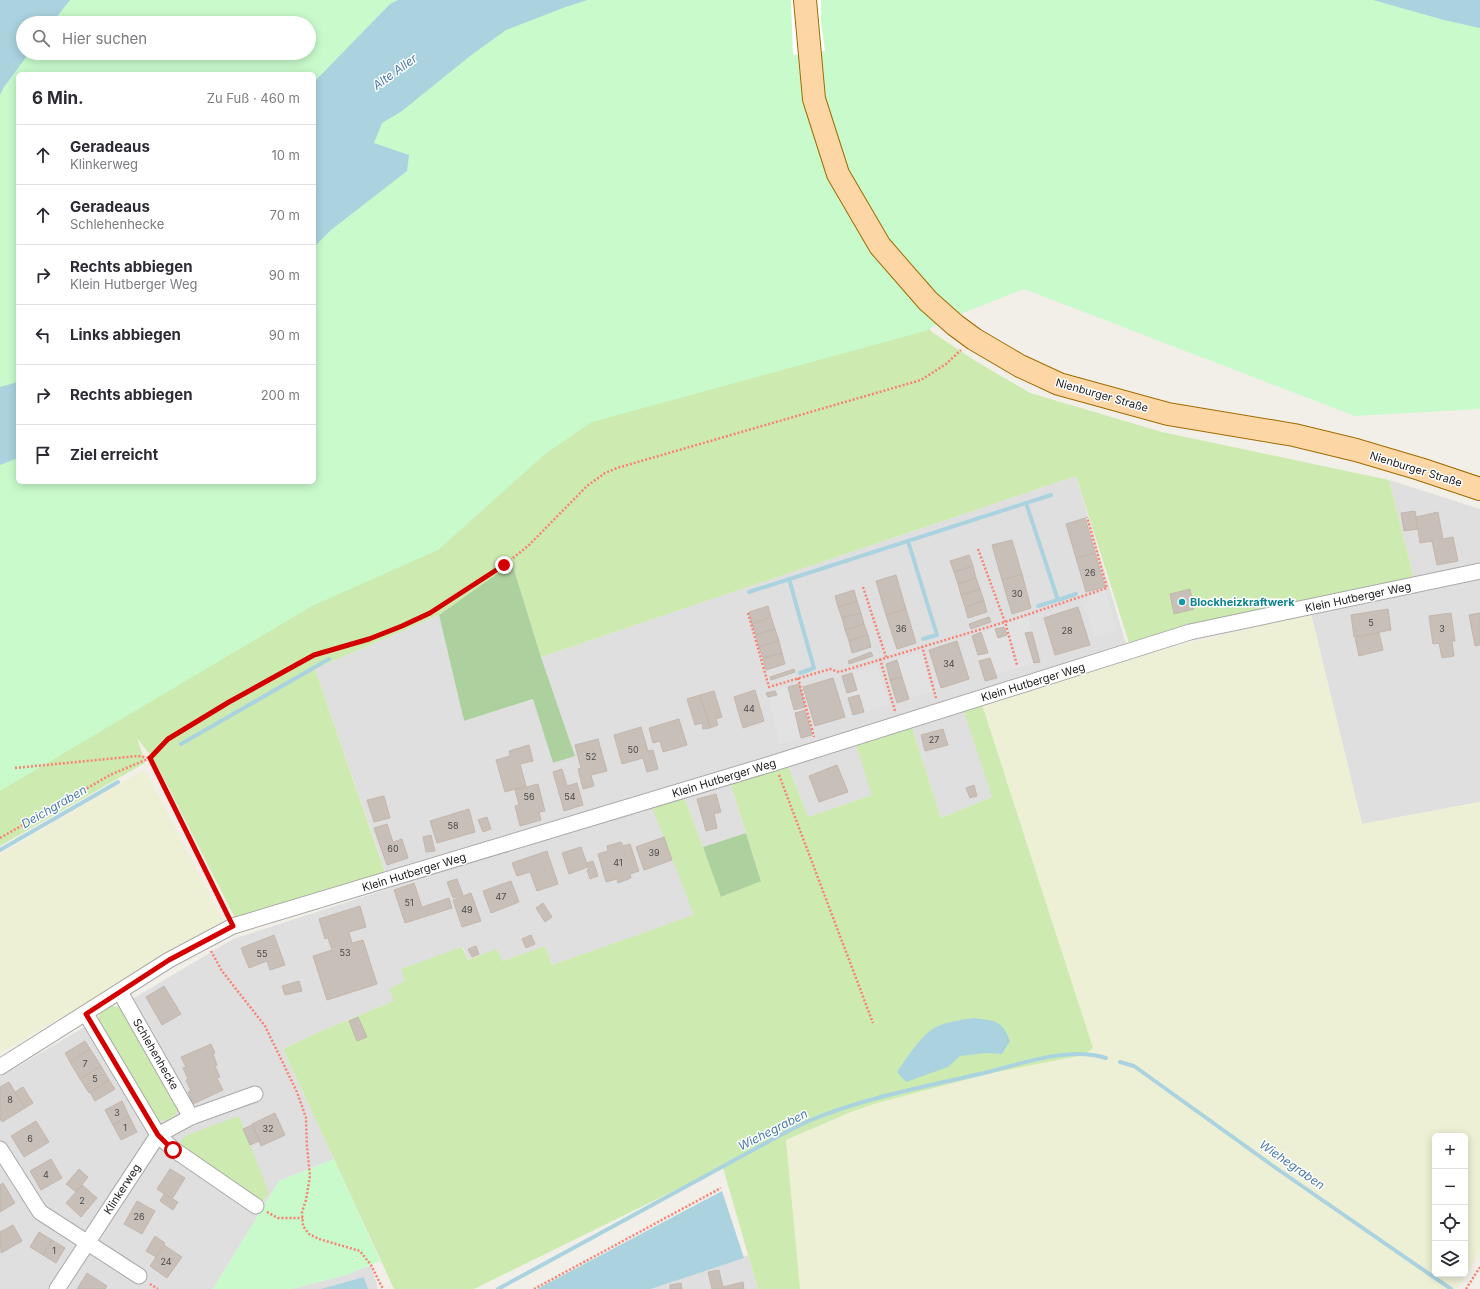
<!DOCTYPE html>
<html lang="de">
<meta charset="utf-8">
<style>
body{margin:0;font-family:Inter,sans-serif;background:#f7f7f7;color:#2b2b33}
.controls{position:absolute;right:12px;bottom:12px;display:grid;overflow:hidden;border-radius:6px;box-shadow:0 2px 10px #0003}
.controls button{width:36px;height:36px;display:grid;place-items:center;padding:0;border:0;border-bottom:1px solid #e1e1e2;background:#fff;color:#2b2b33;font:20px sans-serif}
.stop{position:absolute;width:12px;height:12px;margin:-9px;border:3px solid #d40000;border-radius:50%;background:#fff}
.stop.end{background:#d40000;border-color:#fff;box-shadow:0 1px 4px #0008}
.list{margin:0;padding:0;list-style:none}
h2{display:flex;justify-content:space-between;align-items:center;height:52px;margin:0;padding:0 16px;font-size:17px}
h2 small{font-size:13px;font-weight:400;color:#7c7c81}
.list li{display:grid;grid-template-columns:26px 1fr auto;gap:12px;align-items:center;box-sizing:border-box;height:60px;padding:0 16px;border-top:1px solid #e1e1e2}
.list b{display:block;font-size:15px;white-space:nowrap}
.list p{margin:0;font-size:13px;white-space:nowrap;color:#7c7c81}
.list em{font-size:13px;font-style:normal;color:#7c7c81}
.icon{flex:none;width:22px;height:22px;fill:none;stroke:currentColor;stroke-width:2;stroke-linecap:round;stroke-linejoin:round}
.map{position:relative;flex:none;width:1480px;height:1289px;overflow:hidden}
.search{position:absolute;background:#fff;box-shadow:0 2px 10px #0003;left:16px;top:16px;width:300px;height:44px;display:flex;align-items:center;gap:10px;box-sizing:border-box;padding:0 14px;border-radius:22px;color:#7c7c81;font-size:15px}
.panel{position:absolute;background:#fff;box-shadow:0 2px 10px #0003;left:16px;top:72px;width:300px;height:412px;border-radius:6px}
.map>svg:first-child{display:block}
</style>
<div class="map">
<svg width="1480" height="1289" viewBox="0 0 1480 1289">
<rect width="100%" height="100%" fill="#f2efe9"/>
<g fill="#e0dfdf">
<polygon points="1076,476 1130,657 992,797 941,818 912,728 873,795 808,817 788,766 730,782 746,833 703,847 684,797 653,807 695,915 552,965 545,946 502,961 497,950 468,960 463,947 405,981 394,1001 319,1032 283,1049 334,1159 279,1181 213,1289 0,1289 0,1077 98,1019 102,1011 112,1006 119,1007 233,939 391,888 315,669 439,615 464,721 534,699 553,763 575,756 541,657"/>
<polygon points="1389,480 1480,509 1480,802 1362,824 1311,614 1414,579"/>
<polygon points="748,1255 758,1289 651,1289"/>
<polygon points="371,1265 378,1289 291,1289 346,1275"/>
</g>
<g fill="#eef0d5" fill-rule="evenodd">
<path d="M1311,614L1362,824L1480,802V1252L1457,1289H758L724,1168L851,1112L877,1103L1093,1048L982,705L1130,657ZM1435,1136H1465V1274H1435Z"/>
<polygon points="145,769 224,923 0,1053 0,854"/>
</g>
<g fill="#cdebb0">
<polygon points="865,252 932,332 974,360 1030,393 1162,432 1389,480 1414,579 1309,600 1129,643 1076,476 541,657 512,563 439,615 315,669 387,878 236,920 163,777 151,756 137,738 101,622 145,763 0,846 0,465 18,482 314,482"/>
<polygon points="982,705 1093,1048 1083,1055 992,1073 877,1103 851,1112 786,1140 800,1289 758,1289 723,1168 700,1178 474,1289 394,1289 283,1049 319,1032 394,1001 389,989 405,981 401,969 462,947 468,960 497,949 502,961 545,946 552,965 694,915 652,807 684,797 722,897 761,880 730,782 788,766 808,817 872,795 856,745 912,728 941,818 992,797 964,711"/>
<path d="M112,1006L119,1007L179,1109C173,1119 167,1122 155,1120L98,1019L102,1011Z"/>
<polygon points="239,1116 269,1193 262,1202 182,1146 181,1141 184,1136"/>
</g>
<g fill="#add19e">
<polygon points="512,563 541,657 575,756 553,763 533,699 464,721 439,615"/>
<polygon points="746,833 761,881 721,897 703,847"/>
</g>
<g fill="#c8facc" fill-rule="evenodd">
<path d="M0,0H1480V409L1355,416L1024,289L953,317L925,331L592,422L545,454L438,550L312,606L0,791ZM23,23H309V53H23ZM18,74H314V482H18Z"/>
<polygon points="334,1159 380,1261 346,1275 291,1289 213,1289 279,1181"/>
</g>
<g fill="#e2e2e2">
<polygon points="1105,591 1117,630 1094,637 1084,603 1091,601 1089,596"/>
<polygon points="1028,616 1040,662 996,674 997,678 985,681 972,636"/>
<polygon points="921,652 932,691 897,703 890,680 902,676 897,660"/>
<polygon points="877,666 889,705 853,715 842,676"/>
<polygon points="799,684 812,735 780,744 768,697 776,695 775,691"/>
</g>
<g fill="#aad3df">
<polygon points="0,0 70,0 52,23 23,23 23,53 29,53 4,87 0,95"/>
<polygon points="398,0 587,0 563,8 506,30 470,56 402,111 382,123 374,143 409,155 407,171 331,230 314,247 314,82 390,4"/>
<polygon points="1373,0 1480,0 1480,28 1444,20"/>
<polygon points="18,382 18,458 0,465 0,387"/>
<path d="M974,1018C994,1021 1002,1019 1010,1041L1002,1054L986,1053L960,1056L948,1067L906,1082L897,1072C906,1059 919,1039 931,1030C942,1022 961,1020 974,1018Z"/>
<polygon points="722,1191 744,1258 651,1289 537,1289"/>
<polygon points="364,1277 368,1289 321,1289"/>
</g>
<polygon fill="#fff" points="791,0 821,0 821,23 825,51 793,55"/>
<g fill="none" stroke-linecap="round" stroke-linejoin="round">
<g stroke="#aad3df" stroke-width="4">
<polyline points="1026,503 1058,600 1038,606"/>
<polyline points="908,541 937,635 923,639"/>
<polyline points="789,579 814,668 800,673"/>
<polyline points="749,592 1051,495"/>
<polyline points="1058,600 1076,594"/>
<polyline points="181,744 329,659"/>
<polyline points="0,850 118,782"/>
<polyline points="1120,1062 1134,1066 1273,1166 1451,1289"/>
<path d="M498,1289L775,1138C787,1132 799,1125 811,1120C864,1098 927,1086 984,1073C1021,1064 1068,1046 1106,1058"/>
</g>
</g>
<g fill="#c7bfb8" stroke="#c4b6ab">
<polygon points="1415,511 1418,529 1404,531 1401,513"/>
<polygon points="1438,512 1443,539 1453,537 1458,561 1437,565 1432,541 1420,543 1416,517"/>
<polygon points="1085,518 1095,553 1076,558 1066,524"/>
<polygon points="1012,540 1022,574 1002,580 992,545"/>
<polygon points="1095,553 1105,587 1086,592 1076,558"/>
<polygon points="969,555 973,566 954,572 950,561"/>
<polygon points="973,566 976,578 958,584 954,572"/>
<polygon points="1022,574 1031,608 1012,614 1002,580"/>
<polygon points="896,575 906,609 886,615 876,581"/>
<polygon points="976,578 980,589 961,595 958,584"/>
<polygon points="980,589 984,601 965,607 961,595"/>
<polygon points="1190,589 1194,609 1174,614 1170,594"/>
<polygon points="854,590 857,601 838,607 835,596"/>
<polygon points="857,601 861,613 842,618 838,607"/>
<polygon points="984,601 987,612 968,618 965,607"/>
<polygon points="768,606 771,617 752,624 749,612"/>
<polygon points="1078,607 1090,645 1055,655 1044,618"/>
<polygon points="906,609 916,643 897,649 886,615"/>
<polygon points="1388,609 1391,630 1354,637 1351,615"/>
<polygon points="861,613 864,624 845,630 842,618"/>
<polygon points="1451,613 1455,641 1452,641 1454,656 1442,658 1439,643 1433,644 1429,616"/>
<polygon points="1480,613 1480,645 1475,646 1469,615"/>
<polygon points="771,617 775,629 756,635 752,624"/>
<polygon points="989,617 991,622 971,629 969,624"/>
<polygon points="864,624 868,635 849,641 845,630"/>
<polygon points="1004,627 1007,635 998,638 995,629"/>
<polygon points="775,629 779,641 759,647 756,635"/>
<polygon points="981,632 988,653 978,655 972,636"/>
<polygon points="1032,632 1040,662 1034,663 1025,633"/>
<polygon points="1379,633 1383,650 1359,656 1355,638"/>
<polygon points="868,635 871,647 852,653 849,641"/>
<polygon points="779,641 782,653 763,658 759,647"/>
<polygon points="957,641 969,679 941,688 929,650"/>
<polygon points="871,652 873,656 849,664 848,661"/>
<polygon points="782,653 785,664 766,670 763,658"/>
<polygon points="990,658 997,678 985,681 979,661"/>
<polygon points="897,660 902,677 890,680 886,664"/>
<polygon points="794,669 795,672 771,680 770,677"/>
<polygon points="852,673 857,690 847,693 842,676"/>
<polygon points="902,677 909,699 897,703 890,680"/>
<polygon points="833,678 845,717 815,726 803,687"/>
<polygon points="799,684 805,707 794,710 788,687"/>
<polygon points="755,690 764,721 743,728 734,697"/>
<polygon points="714,691 722,717 716,719 718,725 710,728 700,695"/>
<polygon points="775,691 777,695 768,697 766,693"/>
<polygon points="700,695 710,728 703,729 702,723 695,725 687,699"/>
<polygon points="859,695 864,712 853,715 848,698"/>
<polygon points="805,710 812,735 801,738 795,713"/>
<polygon points="679,719 687,745 663,752 660,741 653,743 649,728"/>
<polygon points="641,727 648,751 653,750 658,769 647,772 643,758 622,764 614,735"/>
<polygon points="943,729 948,745 925,751 921,735"/>
<polygon points="598,739 607,771 591,775 594,786 583,789 578,769 581,768 575,745"/>
<polygon points="529,745 533,761 520,764 526,786 505,792 496,760 510,756 509,751"/>
<polygon points="837,765 848,792 819,802 809,776"/>
<polygon points="562,769 567,786 577,783 583,805 564,811 553,772"/>
<polygon points="538,784 545,811 539,812 541,820 520,826 515,806 519,805 515,790"/>
<polygon points="974,785 977,796 970,798 966,788"/>
<polygon points="716,794 721,812 714,814 717,828 706,831 697,799"/>
<polygon points="384,796 390,818 374,822 367,800"/>
<polygon points="469,809 475,832 437,843 430,821"/>
<polygon points="487,817 491,829 483,832 478,820"/>
<polygon points="387,824 393,842 402,839 408,858 387,865 374,828"/>
<polygon points="431,835 435,851 426,852 423,837"/>
<polygon points="664,837 672,860 644,870 636,847"/>
<polygon points="621,842 623,846 630,844 639,871 630,874 631,878 618,883 617,879 606,882 598,854 608,851 607,846"/>
<polygon points="581,847 588,867 569,874 562,853"/>
<polygon points="547,851 558,884 537,891 530,872 517,876 512,863"/>
<polygon points="593,861 598,876 590,879 587,870 589,869 587,863"/>
<polygon points="457,879 463,895 453,898 447,882"/>
<polygon points="511,881 519,902 491,913 483,891"/>
<polygon points="414,883 422,907 449,898 452,908 405,923 394,890"/>
<polygon points="471,893 481,921 462,927 453,900"/>
<polygon points="543,903 552,917 545,922 536,908"/>
<polygon points="360,906 366,927 349,932 352,943 363,940 377,984 327,1000 313,956 332,950 328,938 325,939 319,919"/>
<polygon points="274,935 285,965 270,970 267,961 249,968 241,948"/>
<polygon points="531,935 535,944 526,948 522,939"/>
<polygon points="476,946 479,954 472,957 468,949"/>
<polygon points="299,981 302,991 285,995 282,986"/>
<polygon points="164,986 181,1014 162,1025 146,997"/>
<polygon points="358,1017 367,1037 357,1041 349,1021"/>
<polygon points="85,1041 90,1049 70,1062 65,1053"/>
<polygon points="211,1044 215,1053 213,1054 217,1065 215,1066 220,1077 217,1078 223,1090 193,1104 188,1092 191,1091 186,1080 188,1079 183,1068 186,1067 181,1057"/>
<polygon points="90,1049 101,1066 80,1079 70,1062"/>
<polygon points="101,1066 109,1080 89,1093 80,1079"/>
<polygon points="109,1080 115,1089 95,1101 90,1092"/>
<polygon points="9,1082 25,1108 2,1122 0,1119 0,1087"/>
<polygon points="23,1087 33,1103 25,1108 15,1092"/>
<polygon points="122,1101 129,1116 113,1125 105,1110"/>
<polygon points="275,1113 285,1135 261,1146 252,1124"/>
<polygon points="129,1116 137,1132 121,1140 113,1125"/>
<polygon points="36,1121 49,1142 24,1157 11,1136"/>
<polygon points="252,1125 259,1141 250,1145 243,1129"/>
<polygon points="51,1159 62,1178 41,1190 30,1171"/>
<polygon points="79,1169 88,1177 76,1192 66,1184"/>
<polygon points="170,1169 185,1178 172,1199 157,1189"/>
<polygon points="3,1183 15,1203 0,1212 0,1185"/>
<polygon points="82,1185 97,1198 81,1217 66,1203"/>
<polygon points="164,1194 178,1202 173,1210 160,1201"/>
<polygon points="137,1201 155,1211 142,1234 124,1224"/>
<polygon points="13,1225 22,1241 1,1253 0,1232"/>
<polygon points="39,1232 52,1240 43,1255 30,1247"/>
<polygon points="155,1236 165,1243 156,1257 146,1251"/>
<polygon points="52,1240 65,1248 56,1263 43,1255"/>
<polygon points="164,1245 182,1257 167,1278 150,1266"/>
<polygon points="719,1270 723,1287 743,1282 744,1289 712,1289 708,1272"/>
<polygon points="87,1273 107,1286 105,1289 77,1289"/>
<polygon points="681,1283 682,1289 670,1289 670,1285"/>
</g>
<g fill="none" stroke-linecap="round" stroke-linejoin="round">
<g stroke="#a9a9a9" stroke-width="17">
<g id="street">
<polyline points="120,992 191,1117"/>
<polyline points="86,1014 158,1135 173,1149 256,1206"/>
<polyline points="0,1067 169,960 233,926 774,763 1190,632 1480,571"/>
<polyline points="0,1149 40,1212 139,1276"/>
<polyline points="57,1289 158,1135 191,1117 255,1094"/>
</g>
</g>
<g stroke="#a06b00" stroke-width="24">
<polyline id="primary" points="805,0 814,99 838,174 880,246 928,301 955,325 974,339 1020,366 1059,384 1168,414 1294,435 1356,450 1420,469 1480,489"/>
</g>
<g stroke="#fa8072" stroke-width="2.5" stroke-dasharray="2 2" stroke-linecap="butt">
<polyline points="978,549 1005,622 1017,665"/>
<polyline points="863,587 886,657"/>
<polyline points="748,613 769,687 830,669 839,672 1005,622 1107,588 1087,517"/>
<polyline points="922,646 936,698"/>
<polyline points="880,659 895,711"/>
<polyline points="798,678 814,737"/>
<polyline points="15,768 138,756 150,758 228,915"/>
<polyline points="779,775 873,1023"/>
<polyline points="0,838 110,775 150,758 168,739 229,702 314,655 369,639 402,626 430,613 504,565 528,546 587,486 605,473 617,468 921,380 946,364 961,350"/>
<polyline points="211,951 222,971 265,1026 297,1092 306,1118 307,1147 310,1176 306,1200 302,1212 303,1226 309,1234 319,1239 360,1251 371,1265 383,1289"/>
<polyline points="267,1212 278,1218 303,1218"/>
<polyline points="150,1284 158,1289"/>
<polyline points="534,1289 721,1188"/>
<polyline points="1466,1289 1480,1267"/>
</g>
<use href="#street" stroke="#fff" stroke-width="15"/>
<use href="#primary" stroke="#fcd6a4" stroke-width="22"/>
</g>
<g fill="none" stroke-linecap="round" stroke-linejoin="round">
<polyline stroke="#d40000" stroke-width="5" points="173,1150 158,1135 86,1014 169,960 233,926 150,758 168,739 229,702 314,655 369,639 402,626 430,613 504,565"/>
</g>
<circle fill="#0f9aa8" stroke="#fff" stroke-width="1.5" cx="1182" cy="602" r="4"/>
<g text-anchor="middle" stroke-width="3" stroke-linejoin="round" paint-order="stroke">
<g font-size="9" fill="#4b4948">
<text x="1090" y="576">26</text>
<text x="1017" y="597">30</text>
<text x="1371" y="626">5</text>
<text x="901" y="632">36</text>
<text x="1442" y="632">3</text>
<text x="1067" y="634">28</text>
<text x="949" y="667">34</text>
<text x="749" y="712">44</text>
<text x="934" y="743">27</text>
<text x="633" y="753">50</text>
<text x="591" y="760">52</text>
<text x="529" y="800">56</text>
<text x="570" y="800">54</text>
<text x="453" y="829">58</text>
<text x="393" y="852">60</text>
<text x="654" y="856">39</text>
<text x="618" y="866">41</text>
<text x="501" y="900">47</text>
<text x="409" y="906">51</text>
<text x="467" y="913">49</text>
<text x="345" y="956">53</text>
<text x="262" y="957">55</text>
<text x="85" y="1067">7</text>
<text x="95" y="1082">5</text>
<text x="10" y="1103">8</text>
<text x="117" y="1116">3</text>
<text x="125" y="1131">1</text>
<text x="268" y="1132">32</text>
<text x="30" y="1142">6</text>
<text x="46" y="1178">4</text>
<text x="82" y="1204">2</text>
<text x="139" y="1220">26</text>
<text x="54" y="1254">1</text>
<text x="166" y="1265">24</text>
</g>
<g font-size="11" fill="#222" stroke="#fff">
<text transform="translate(1102 395) rotate(16)" y="4">Nienburger Straße</text>
<text transform="translate(1416 469) rotate(17)" y="4">Nienburger Straße</text>
<text transform="translate(1358 597) rotate(-12)" y="4">Klein Hutberger Weg</text>
<text transform="translate(1033 682) rotate(-17)" y="4">Klein Hutberger Weg</text>
<text transform="translate(724 778) rotate(-17)" y="4">Klein Hutberger Weg</text>
<text transform="translate(414 872) rotate(-17)" y="4">Klein Hutberger Weg</text>
<text transform="translate(156 1054) rotate(60)" y="4">Schlehenhecke</text>
<text transform="translate(122 1189) rotate(-57)" y="4">Klinkerweg</text>
</g>
<g font-size="11" font-weight="bold" fill="#0d838f" stroke="#fff" text-anchor="start">
<text x="1190" y="606">Blockheizkraftwerk</text>
</g>
<g font-size="12" font-style="italic" fill="#4a7aab" stroke="#fff">
<text transform="translate(395 72) rotate(-36)" y="4">Alte Aller</text>
<text transform="translate(54 807) rotate(-30)" y="4">Deichgraben</text>
<text transform="translate(773 1130) rotate(-27)" y="4">Wiehegraben</text>
<text transform="translate(1292 1165) rotate(35)" y="4">Wiehegraben</text>
</g>
</g>
</svg>
<div class="controls">
<button>+</button>
<button>−</button>
<button><svg class="icon" aria-label="locate" viewBox="0 0 24 24"><circle cx="12" cy="12" r="6"/><path d="M12 2v4M12 18v4M2 12h4M18 12h4"/></svg></button>
<button><svg class="icon" aria-label="layers" viewBox="0 0 24 24"><path d="M12 4l9 5-9 5-9-5zM3 14l9 5 9-5"/></svg></button>
</div>
<div class="stop" style="left:173px;top:1150px"></div>
<div class="stop end" style="left:504px;top:565px"></div>
<div class="search"><svg class="icon" aria-label="search" viewBox="0 0 24 24"><circle cx="10" cy="10" r="6"/><path d="M15 15l6 6"/></svg>Hier suchen</div>
<section class="panel">
<h2>6 Min.<small>Zu Fuß · 460 m</small></h2>
<ul class="list">
<li><svg class="icon" aria-label="ahead" viewBox="0 0 24 24"><path d="M12 20V5M6 11l6-6 6 6"/></svg><div><b>Geradeaus</b><p>Klinkerweg</p></div><em>10 m</em></li>
<li><svg class="icon" aria-label="ahead" viewBox="0 0 24 24"><path d="M12 20V5M6 11l6-6 6 6"/></svg><div><b>Geradeaus</b><p>Schlehenhecke</p></div><em>70 m</em></li>
<li><svg class="icon" aria-label="right" viewBox="0 0 24 24"><path d="M7 20v-9h11M14 6l5 5-5 5"/></svg><div><b>Rechts abbiegen</b><p>Klein Hutberger Weg</p></div><em>90 m</em></li>
<li><svg class="icon" aria-label="left" viewBox="0 0 24 24"><path d="M17 20v-9H6M10 6l-5 5 5 5"/></svg><div><b>Links abbiegen</b></div><em>90 m</em></li>
<li><svg class="icon" aria-label="right" viewBox="0 0 24 24"><path d="M7 20v-9h11M14 6l5 5-5 5"/></svg><div><b>Rechts abbiegen</b></div><em>200 m</em></li>
<li><svg class="icon" aria-label="arrive" viewBox="0 0 24 24"><path d="M6 21V4h12l-3 4 3 4H6"/></svg><div><b>Ziel erreicht</b></div></li>
</ul>
</section>
</div>
